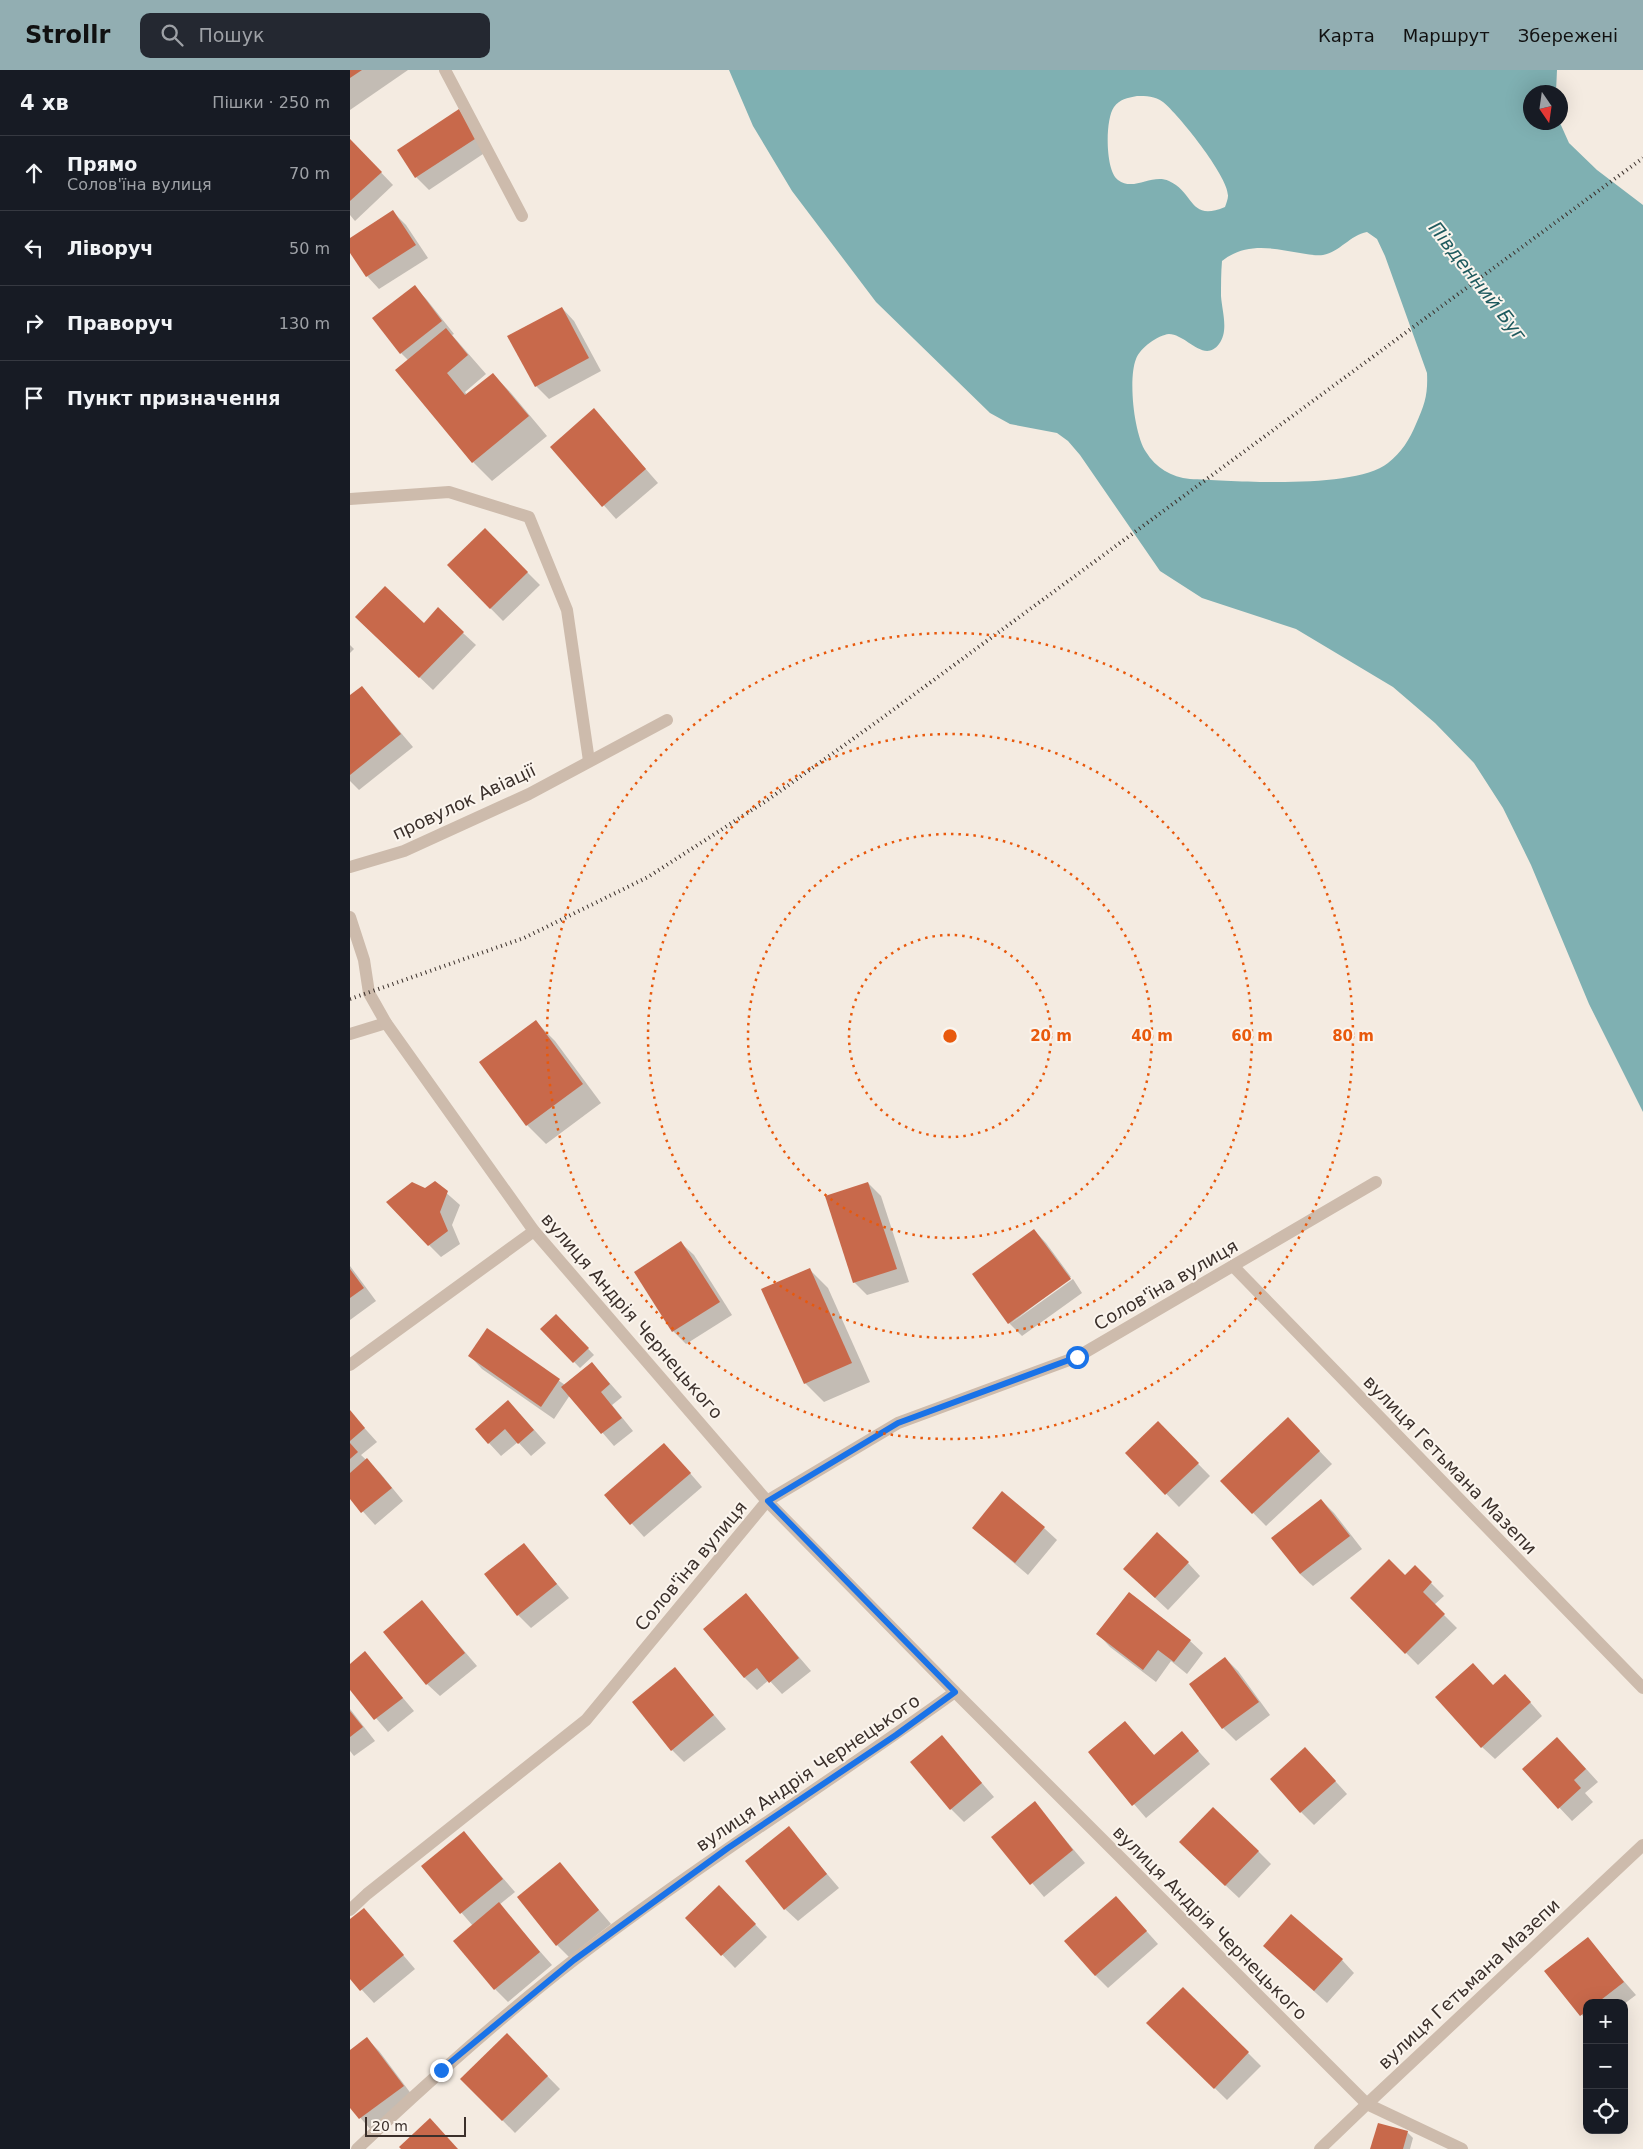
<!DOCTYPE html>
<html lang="uk">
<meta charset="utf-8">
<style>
body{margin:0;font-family:"DejaVu Sans",sans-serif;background:#242831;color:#f1f3f6}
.controls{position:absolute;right:15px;bottom:15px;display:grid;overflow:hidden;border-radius:10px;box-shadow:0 5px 20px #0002}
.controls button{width:45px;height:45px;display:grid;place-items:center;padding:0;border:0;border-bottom:1px solid #363941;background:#171b24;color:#f1f3f6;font:25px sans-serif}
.compass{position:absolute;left:1173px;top:15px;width:45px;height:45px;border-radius:50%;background:#171b24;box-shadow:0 5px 20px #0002;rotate:167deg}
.scale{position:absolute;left:15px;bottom:12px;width:101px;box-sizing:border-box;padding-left:5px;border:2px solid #3b302b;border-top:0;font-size:14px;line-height:18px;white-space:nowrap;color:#3b302b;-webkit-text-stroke:4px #fbf5ee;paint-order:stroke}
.stop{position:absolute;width:15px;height:15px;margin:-11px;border:4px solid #1a73e8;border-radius:50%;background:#fff}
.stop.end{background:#1a73e8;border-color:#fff;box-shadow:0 1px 5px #0008}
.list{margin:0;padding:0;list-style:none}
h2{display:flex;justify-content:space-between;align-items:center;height:65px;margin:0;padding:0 20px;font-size:21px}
h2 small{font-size:16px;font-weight:400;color:#9ea1a6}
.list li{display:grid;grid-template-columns:32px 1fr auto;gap:15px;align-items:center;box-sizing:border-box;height:75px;padding:0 20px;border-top:1px solid #363941}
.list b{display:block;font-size:19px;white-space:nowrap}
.list p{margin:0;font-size:16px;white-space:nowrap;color:#9ea1a6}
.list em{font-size:16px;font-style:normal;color:#9ea1a6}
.icon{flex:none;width:28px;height:28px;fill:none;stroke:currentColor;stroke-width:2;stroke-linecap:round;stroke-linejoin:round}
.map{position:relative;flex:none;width:1293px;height:2079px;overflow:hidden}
header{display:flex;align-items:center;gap:30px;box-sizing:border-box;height:70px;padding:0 25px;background:#92aeb2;color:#111}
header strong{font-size:24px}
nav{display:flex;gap:28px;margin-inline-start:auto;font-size:18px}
.search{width:350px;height:45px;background:#242831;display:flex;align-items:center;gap:12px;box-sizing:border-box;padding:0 18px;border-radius:10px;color:#9ea1a6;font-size:19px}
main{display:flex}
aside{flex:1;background:#171b24}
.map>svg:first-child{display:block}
</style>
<header>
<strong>Strollr</strong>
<div class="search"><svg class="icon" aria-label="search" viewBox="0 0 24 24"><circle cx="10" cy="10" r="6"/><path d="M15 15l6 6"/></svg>Пошук</div>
<nav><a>Карта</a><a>Маршрут</a><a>Збережені</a></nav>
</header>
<main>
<aside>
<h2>4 хв<small>Пішки · 250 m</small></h2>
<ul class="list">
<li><svg class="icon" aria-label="ahead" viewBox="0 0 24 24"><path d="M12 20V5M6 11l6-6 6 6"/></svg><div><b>Прямо</b><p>Солов'їна вулиця</p></div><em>70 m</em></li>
<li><svg class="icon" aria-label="left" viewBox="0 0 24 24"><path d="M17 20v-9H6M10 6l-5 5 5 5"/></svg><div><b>Ліворуч</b></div><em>50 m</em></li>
<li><svg class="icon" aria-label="right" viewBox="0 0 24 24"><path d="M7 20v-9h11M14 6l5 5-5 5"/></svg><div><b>Праворуч</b></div><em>130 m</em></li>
<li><svg class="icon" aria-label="arrive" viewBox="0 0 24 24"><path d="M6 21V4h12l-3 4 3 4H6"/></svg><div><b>Пункт призначення</b></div></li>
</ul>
</aside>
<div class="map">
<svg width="1293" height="2079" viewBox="0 0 1293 2079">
<rect width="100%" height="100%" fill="#f4ebe1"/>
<path fill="#7fb0b2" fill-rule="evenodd" d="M379,0H1207L1206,22H1180V52L1210,53L1219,73L1247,100L1293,135V1042L1239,934L1181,795L1153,738L1124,693L1085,653L1043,617L946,559L852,528L810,501L730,385L718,371L707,363L660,354L640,343L526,232L442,121L403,56ZM787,26C796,26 805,26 813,32C828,44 879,107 878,126C878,129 876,134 875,137C839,152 845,123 819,111C802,103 784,122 768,110C755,101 755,49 764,37C770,29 777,28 787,26ZM1017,162L1027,169L1035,186L1077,303C1078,324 1075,334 1066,354C1060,369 1051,383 1038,393C1004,420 884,411 840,409C821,407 806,398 796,382C784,364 778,309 786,289C790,278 808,265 819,264C836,264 854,294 869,274C879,261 872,241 871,226C871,214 871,203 872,191C896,172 922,178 950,183C957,184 966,186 973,185C990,182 1000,165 1017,162Z"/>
<g fill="#0003">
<polygon points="0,0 58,0 0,40"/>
<polygon points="109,41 139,80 79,120 66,107"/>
<polygon points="0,70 43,115 5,151 0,145"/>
<polygon points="43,142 56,155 78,188 29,219 17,206 0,180 0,170"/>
<polygon points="65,217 77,230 104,264 102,265 136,304 115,322 117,325 143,304 161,323 197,366 142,411 123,392 58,290 51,283"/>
<polygon points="212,238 224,251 251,301 199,329 186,316"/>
<polygon points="244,340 308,413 266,449 202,377"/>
<polygon points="135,460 190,515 153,551 99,496"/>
<polygon points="74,554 113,563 126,575 83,620 19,559"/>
<polygon points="0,575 4,579 0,583"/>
<polygon points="12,617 63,677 9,720 0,711 0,627"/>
<polygon points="186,952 205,971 251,1033 196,1074 177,1055"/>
<polygon points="85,1113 110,1135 102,1155 110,1174 91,1187 79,1175 75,1119"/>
<polygon points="518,1113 531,1126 559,1212 517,1225 504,1212"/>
<polygon points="684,1160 696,1173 721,1207 660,1254 624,1204"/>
<polygon points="331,1173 344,1185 382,1245 336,1274 323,1261"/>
<polygon points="0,1196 26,1231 0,1250"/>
<polygon points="459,1199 478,1218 520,1312 474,1332 455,1313"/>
<polygon points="723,1209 732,1223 672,1266 660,1254"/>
<polygon points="206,1245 244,1285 230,1298 192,1259"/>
<polygon points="138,1260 215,1315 242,1293 272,1327 262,1335 283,1361 264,1376 220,1325 204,1349 132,1299 120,1286"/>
<polygon points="0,1342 27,1372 11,1385 30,1403 53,1431 25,1455 0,1427"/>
<polygon points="170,1344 196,1373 181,1386 168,1372 151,1386 126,1359"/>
<polygon points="808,1353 860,1406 829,1437 777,1383"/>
<polygon points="951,1362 982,1394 916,1456 872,1411"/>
<polygon points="327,1388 352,1417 294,1467 256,1425"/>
<polygon points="971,1430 984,1443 1012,1479 963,1516 950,1504"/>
<polygon points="623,1458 694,1458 707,1470 678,1505"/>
<polygon points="174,1475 219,1528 181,1558 168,1545 136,1504"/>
<polygon points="838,1493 850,1506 818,1540 788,1512"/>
<polygon points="1065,1497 1094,1526 1084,1535 1107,1558 1068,1595 1002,1528 1055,1507"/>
<polygon points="396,1525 461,1601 432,1624 419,1610 407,1620 394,1607"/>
<polygon points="72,1532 127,1596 90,1626 77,1614"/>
<polygon points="748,1564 840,1571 853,1583 837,1604 821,1591 806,1612 760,1577"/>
<polygon points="15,1583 64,1641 38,1662 0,1618 0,1595"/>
<polygon points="875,1588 888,1601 920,1645 886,1671 873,1658 840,1614"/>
<polygon points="325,1599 376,1659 334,1692 322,1680"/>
<polygon points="1144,1617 1168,1618 1192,1646 1145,1689 1132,1677"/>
<polygon points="0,1639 25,1671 4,1686 0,1681"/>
<polygon points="775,1653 805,1686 832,1663 860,1694 796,1748 739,1682"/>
<polygon points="592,1667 644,1727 614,1752 601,1739"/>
<polygon points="1220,1681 1248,1712 1235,1723 1243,1732 1222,1751 1173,1699"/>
<polygon points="968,1692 997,1724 964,1755 951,1742"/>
<polygon points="684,1733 735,1793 694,1827 643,1767"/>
<polygon points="438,1758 489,1818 448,1851 435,1839"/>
<polygon points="114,1763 165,1822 149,1835 202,1895 158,1932 145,1919 123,1856 72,1797"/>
<polygon points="908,1781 921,1794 889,1828 843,1785"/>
<polygon points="210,1794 261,1854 219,1887 207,1875"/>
<polygon points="766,1827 808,1874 758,1918 745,1905"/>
<polygon points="382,1830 417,1867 385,1898 337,1848"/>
<polygon points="14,1839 65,1899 24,1933 0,1907 0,1851"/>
<polygon points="1237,1869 1286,1925 1274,1934 1237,1933 1237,1951 1196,1901"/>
<polygon points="927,1888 992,1890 1004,1903 977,1933"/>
<polygon points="833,1918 911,1996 877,2030 798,1953"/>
<polygon points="157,1965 210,2019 165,2063 112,2009"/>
<polygon points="17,1969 29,1981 65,2029 22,2061 0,2036 0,1981"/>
<polygon points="1057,2062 1063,2068 1060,2079 1022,2079"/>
</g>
<g fill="#c8694b">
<polygon points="0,0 12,0 0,8"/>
<polygon points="109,39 128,67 65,108 47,80"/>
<polygon points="0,69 32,102 0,131"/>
<polygon points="43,140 66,175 16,207 0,183 0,168"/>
<polygon points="65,215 92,251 50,284 22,248"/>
<polygon points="212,237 239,288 185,317 157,266"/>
<polygon points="96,258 118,285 97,303 115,325 143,303 179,346 122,393 45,300"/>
<polygon points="244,338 296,399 252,437 200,377"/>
<polygon points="135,458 178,502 140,539 97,495"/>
<polygon points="35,516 74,553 88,537 114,562 69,608 5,547"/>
<polygon points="12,616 51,664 0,705 0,625"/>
<polygon points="186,950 233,1014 176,1056 129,992"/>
<polygon points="85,1111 98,1121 90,1142 98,1161 78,1176 36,1132 62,1112 75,1118"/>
<polygon points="518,1112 547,1199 503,1213 475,1126"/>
<polygon points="684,1159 721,1209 658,1254 622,1204"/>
<polygon points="331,1171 370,1232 322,1262 284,1202"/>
<polygon points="460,1198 502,1293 454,1314 411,1219"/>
<polygon points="0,1199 14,1218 0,1228"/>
<polygon points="206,1244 239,1278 223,1293 190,1259"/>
<polygon points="137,1258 210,1309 191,1337 118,1286"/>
<polygon points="242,1292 260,1314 251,1322 272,1348 251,1364 211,1317"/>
<polygon points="158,1330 184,1360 168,1374 155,1359 138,1374 125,1359"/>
<polygon points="0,1340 15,1358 0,1371"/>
<polygon points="938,1347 970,1381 902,1444 870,1411"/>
<polygon points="808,1351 849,1393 815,1425 775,1383"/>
<polygon points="0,1373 8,1382 0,1389"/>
<polygon points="314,1373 341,1403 280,1455 254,1425"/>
<polygon points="17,1388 42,1418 11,1443 0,1429 0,1403"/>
<polygon points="652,1421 695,1457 665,1493 622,1458"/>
<polygon points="971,1429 1000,1466 950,1504 921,1468"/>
<polygon points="807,1462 839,1492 805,1528 773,1499"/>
<polygon points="174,1473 207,1514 167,1546 134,1504"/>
<polygon points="1039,1489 1055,1505 1065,1495 1082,1512 1073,1522 1095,1544 1055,1584 1000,1528"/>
<polygon points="779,1522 841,1570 824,1592 808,1580 793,1600 746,1564"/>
<polygon points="396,1523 449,1588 419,1613 407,1598 394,1608 353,1559"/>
<polygon points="72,1530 115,1583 76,1615 33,1562"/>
<polygon points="15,1581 53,1628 24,1650 0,1620 0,1594"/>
<polygon points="875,1587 909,1632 872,1659 839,1614"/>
<polygon points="1123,1593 1143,1615 1155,1604 1181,1632 1131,1678 1085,1627"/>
<polygon points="325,1597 364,1645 321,1681 282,1632"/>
<polygon points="0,1641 13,1657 0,1667"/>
<polygon points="775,1651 804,1685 832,1661 849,1681 782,1736 738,1682"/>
<polygon points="592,1665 632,1713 600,1740 560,1692"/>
<polygon points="1207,1667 1236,1699 1224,1710 1231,1718 1208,1739 1172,1699"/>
<polygon points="955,1677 986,1711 950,1743 920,1709"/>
<polygon points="685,1731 723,1780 680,1815 641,1767"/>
<polygon points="863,1737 909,1781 875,1816 829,1772"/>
<polygon points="439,1756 477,1804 434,1840 395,1791"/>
<polygon points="114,1761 153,1809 110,1844 71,1796"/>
<polygon points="210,1792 249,1840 206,1876 167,1827"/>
<polygon points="369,1815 406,1854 371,1886 335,1848"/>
<polygon points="766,1826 797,1861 745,1906 714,1871"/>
<polygon points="149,1832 190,1882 144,1920 103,1871"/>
<polygon points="14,1838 54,1885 10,1921 0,1909 0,1849"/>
<polygon points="941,1844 993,1889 964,1921 913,1876"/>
<polygon points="1238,1867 1274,1912 1247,1933 1237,1933 1237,1941 1230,1946 1194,1901"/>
<polygon points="833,1917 899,1982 864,2019 796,1953"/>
<polygon points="157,1963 198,2006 152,2051 110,2009"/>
<polygon points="17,1967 54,2016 9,2049 0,2038 0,1980"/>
<polygon points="80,2048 108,2079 51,2079 49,2077"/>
<polygon points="1028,2053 1058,2061 1053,2079 1020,2079"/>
</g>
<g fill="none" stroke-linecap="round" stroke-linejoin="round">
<polyline stroke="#cdbbac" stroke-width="12" points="0,964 36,953"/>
<g stroke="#cdbbac" stroke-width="12">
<polyline points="95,0 172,146"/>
<polyline points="0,429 99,422 179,447 217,540 239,691"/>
<polyline points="0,797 54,781 179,724 317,650"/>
<polyline points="0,847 14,890 19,923 36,953 184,1161 417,1431 605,1622 1017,2034 1293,1775"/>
<polyline points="883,1196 1293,1618"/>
<polyline points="0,1295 184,1161"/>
<polyline points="0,1840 17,1824 236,1650 417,1431 548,1353 727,1287 1026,1112"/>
<path d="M7,2079C77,2013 148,1949 224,1890C347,1795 479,1713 605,1622"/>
</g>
<polyline stroke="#cdbbac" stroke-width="12" points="970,2079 1017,2034 1112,2079"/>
<polyline stroke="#3b302b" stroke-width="4" stroke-dasharray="1 4" stroke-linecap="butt" points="0,929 174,868 298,807 419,729 528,651 1293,88"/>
</g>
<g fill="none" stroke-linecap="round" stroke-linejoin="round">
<polyline stroke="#1a73e8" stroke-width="6" points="91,2000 224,1890 378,1778 546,1665 605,1622 418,1431 548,1353 727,1287"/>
</g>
<g fill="none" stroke="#e8590c" stroke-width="2.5" stroke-dasharray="2.5 5">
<circle cx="600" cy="966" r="101"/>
<circle cx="600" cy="966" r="202"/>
<circle cx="600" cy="966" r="302"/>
<circle cx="600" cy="966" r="403"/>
</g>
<g text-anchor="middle" stroke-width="4" stroke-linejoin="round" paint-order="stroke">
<g font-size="18" fill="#3b302b" stroke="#fbf5ee">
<text transform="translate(114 732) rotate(-25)" y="6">провулок Авіації</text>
<text transform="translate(816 1215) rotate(-30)" y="6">Солов'їна вулиця</text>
<text transform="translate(282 1246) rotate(49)" y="6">вулиця Андрія Чернецького</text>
<text transform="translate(1100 1395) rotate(46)" y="6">вулиця Гетьмана Мазепи</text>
<text transform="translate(341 1496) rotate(-50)" y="6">Солов'їна вулиця</text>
<text transform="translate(458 1703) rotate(-34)" y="6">вулиця Андрія Чернецького</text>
<text transform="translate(860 1853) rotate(45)" y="6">вулиця Андрія Чернецького</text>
<text transform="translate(1119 1914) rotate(-43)" y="6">вулиця Гетьмана Мазепи</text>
</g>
<g font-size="19" font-style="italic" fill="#1f5a5e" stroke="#fbf5ee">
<text transform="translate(1128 211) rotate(52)" y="7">Південний Буг</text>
</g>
</g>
<circle cx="600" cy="966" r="8" fill="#e8590c" stroke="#fbf5ee" stroke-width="2.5"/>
<g font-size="15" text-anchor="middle" font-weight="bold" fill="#e8590c" stroke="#fbf5ee" stroke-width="4" stroke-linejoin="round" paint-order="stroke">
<text x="701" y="971">20 m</text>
<text x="802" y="971">40 m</text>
<text x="902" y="971">60 m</text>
<text x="1003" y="971">80 m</text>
</g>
</svg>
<div class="controls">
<button>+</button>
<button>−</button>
<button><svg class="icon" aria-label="locate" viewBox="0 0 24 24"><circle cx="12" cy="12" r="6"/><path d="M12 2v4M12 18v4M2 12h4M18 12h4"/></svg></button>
</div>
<svg class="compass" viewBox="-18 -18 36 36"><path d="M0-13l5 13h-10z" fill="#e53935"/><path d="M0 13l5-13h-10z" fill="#9ea1a6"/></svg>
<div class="scale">20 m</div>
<div class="stop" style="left:727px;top:1287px"></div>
<div class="stop end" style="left:91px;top:2000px"></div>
</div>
</main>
